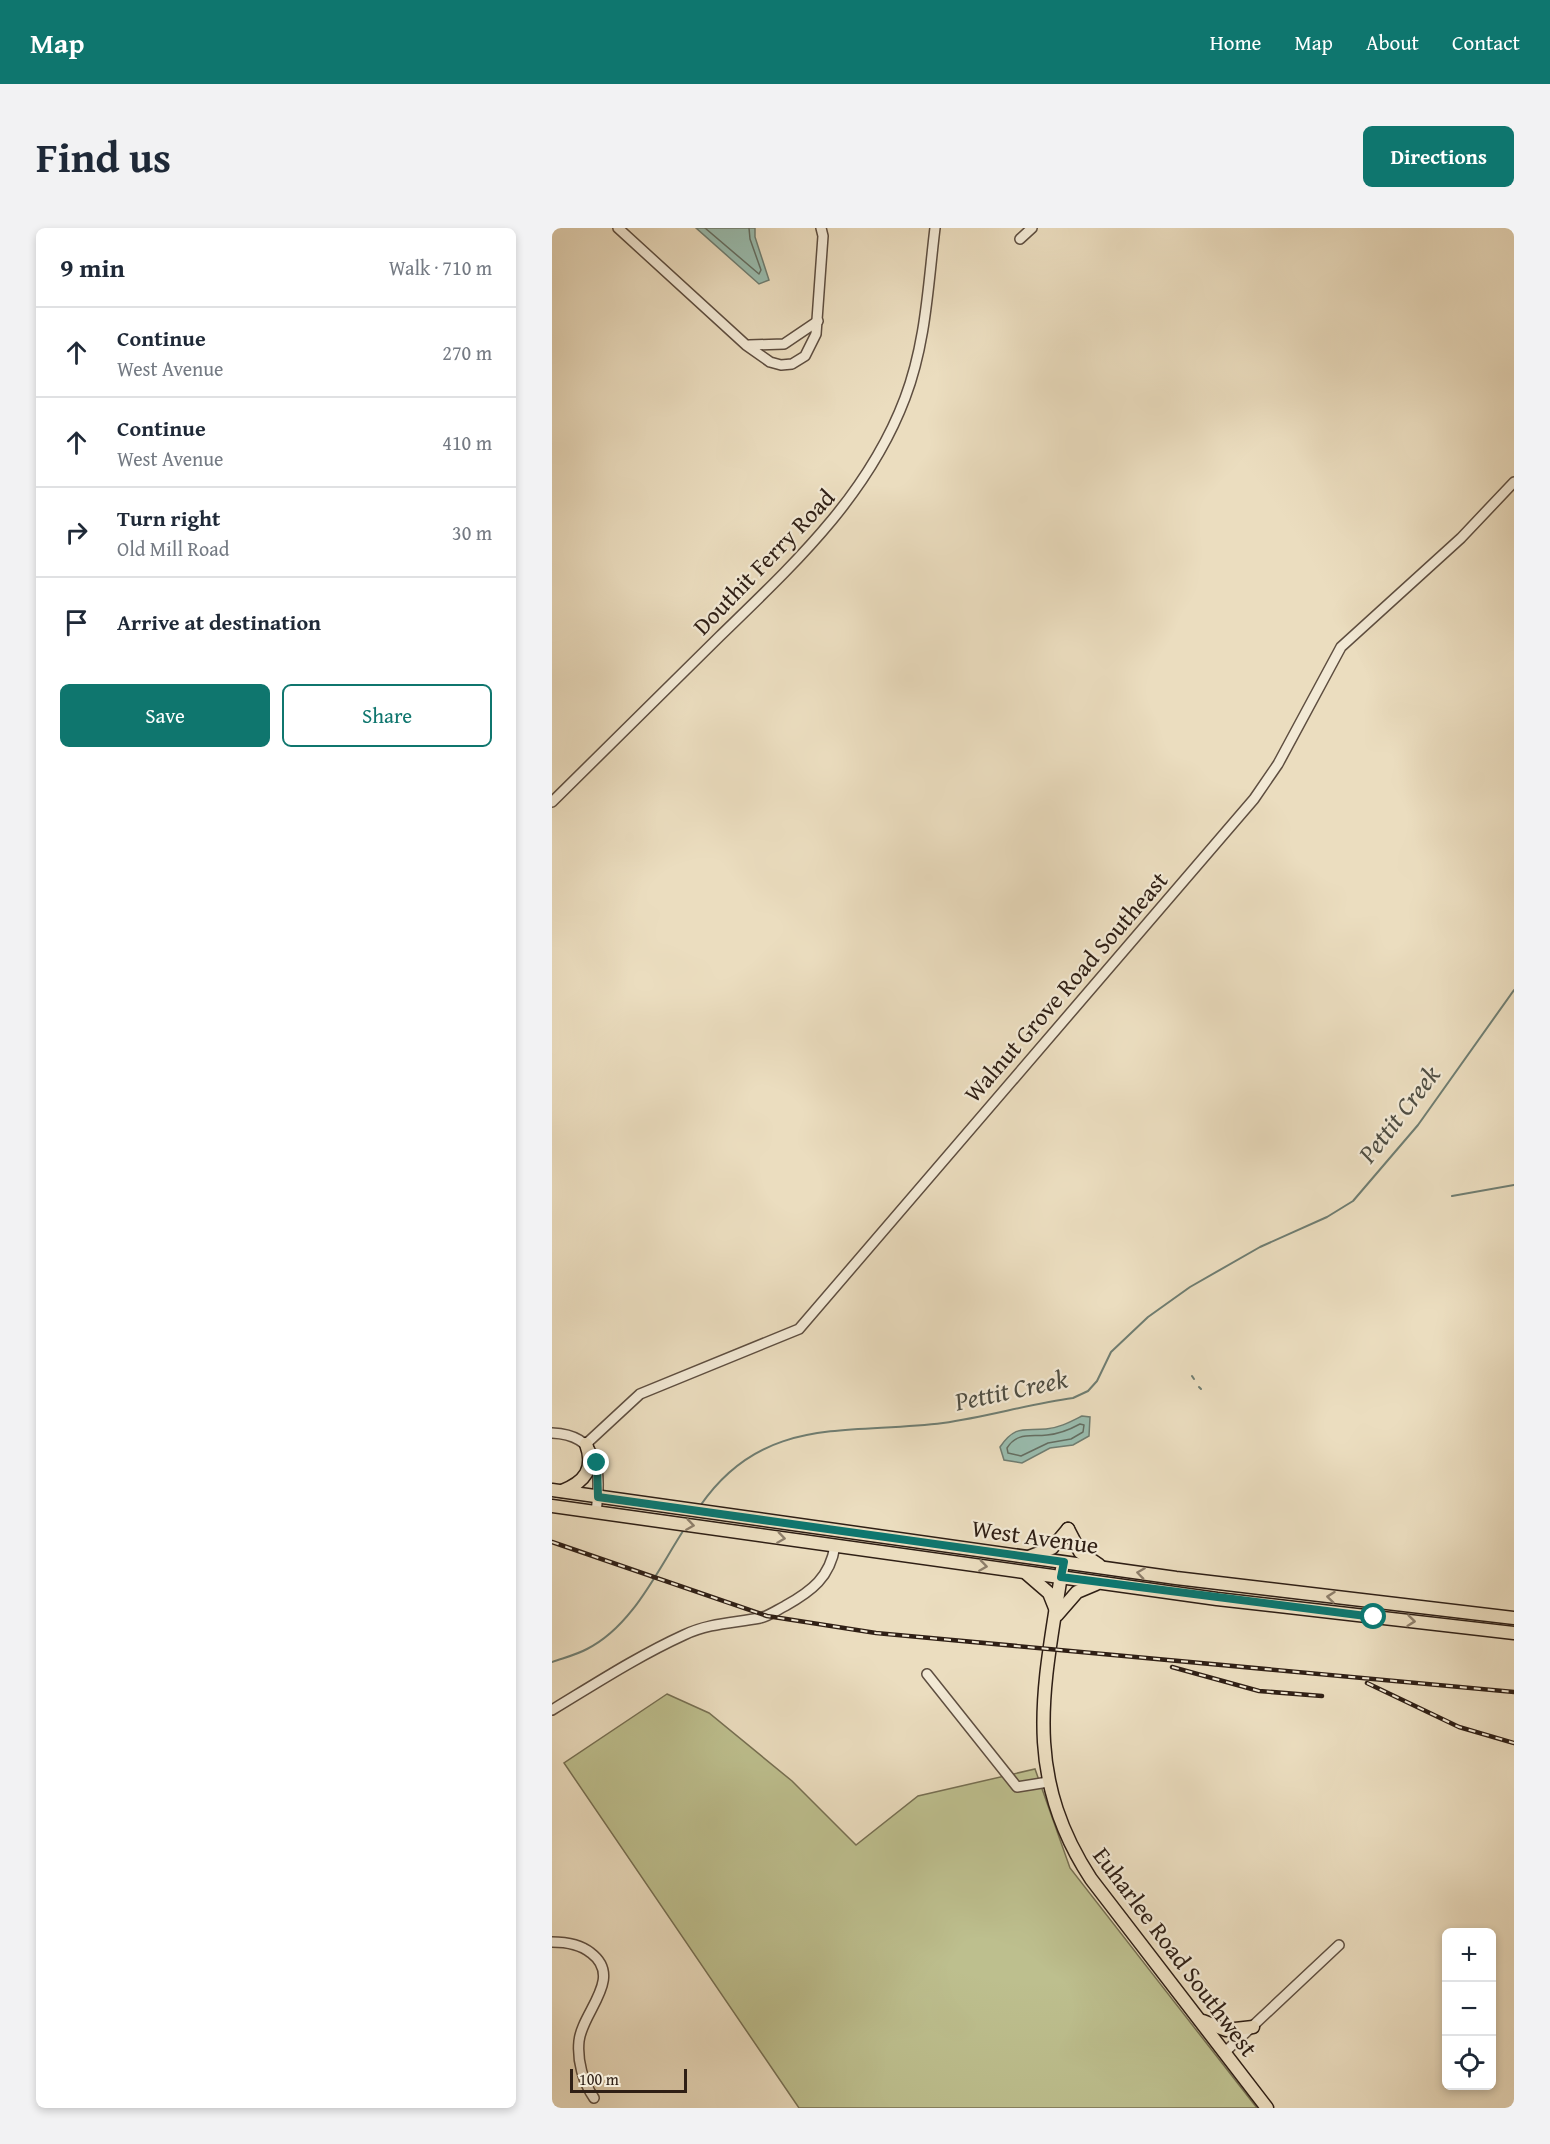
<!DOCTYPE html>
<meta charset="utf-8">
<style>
body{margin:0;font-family:"Gentium Book Plus",serif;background:#f2f2f3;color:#1f2937}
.controls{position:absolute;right:18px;bottom:18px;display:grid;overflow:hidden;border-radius:9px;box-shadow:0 3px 9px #0003}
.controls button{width:54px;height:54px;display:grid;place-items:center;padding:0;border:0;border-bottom:2px solid #e0e1e3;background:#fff;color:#1f2937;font:30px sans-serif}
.scale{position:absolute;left:18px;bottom:15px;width:117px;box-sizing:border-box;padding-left:6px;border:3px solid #2f1f15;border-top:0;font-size:16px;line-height:21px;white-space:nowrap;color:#2f1f15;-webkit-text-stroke:4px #f2e9d5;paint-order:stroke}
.stop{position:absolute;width:18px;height:18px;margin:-14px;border:4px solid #0f766e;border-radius:50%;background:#fff}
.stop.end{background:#0f766e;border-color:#fff;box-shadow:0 2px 6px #0008}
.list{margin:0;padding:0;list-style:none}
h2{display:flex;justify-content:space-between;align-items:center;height:78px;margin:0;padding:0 24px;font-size:26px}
h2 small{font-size:20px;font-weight:400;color:#747a83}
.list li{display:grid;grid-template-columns:39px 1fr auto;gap:18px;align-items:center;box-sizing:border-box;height:90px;padding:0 24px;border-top:2px solid #e0e1e3}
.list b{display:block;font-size:22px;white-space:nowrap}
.list p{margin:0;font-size:20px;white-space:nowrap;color:#747a83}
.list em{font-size:20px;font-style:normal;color:#747a83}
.actions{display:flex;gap:12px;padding:18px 24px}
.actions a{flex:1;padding:14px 0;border:2px solid #0f766e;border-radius:9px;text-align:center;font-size:21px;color:#0f766e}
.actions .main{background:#0f766e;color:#fff}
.icon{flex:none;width:33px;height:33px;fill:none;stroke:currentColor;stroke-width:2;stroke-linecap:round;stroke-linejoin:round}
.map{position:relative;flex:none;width:962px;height:1880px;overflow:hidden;border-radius:9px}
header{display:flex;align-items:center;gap:36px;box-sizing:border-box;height:84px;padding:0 30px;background:#0f766e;color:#fff}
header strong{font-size:28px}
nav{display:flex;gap:33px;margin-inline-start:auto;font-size:21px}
.intro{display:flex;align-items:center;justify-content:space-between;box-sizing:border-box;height:144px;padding:0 36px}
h1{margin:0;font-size:42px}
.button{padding:15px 27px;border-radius:9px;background:#0f766e;color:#fff;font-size:21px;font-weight:700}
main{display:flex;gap:36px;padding:0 36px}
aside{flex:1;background:#fff;border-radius:9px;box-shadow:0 3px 9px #0003}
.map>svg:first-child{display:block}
</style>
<header>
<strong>Map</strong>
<nav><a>Home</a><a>Map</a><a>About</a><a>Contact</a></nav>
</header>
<div class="intro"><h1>Find us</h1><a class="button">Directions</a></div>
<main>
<aside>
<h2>9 min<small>Walk · 710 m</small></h2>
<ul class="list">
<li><svg class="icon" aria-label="ahead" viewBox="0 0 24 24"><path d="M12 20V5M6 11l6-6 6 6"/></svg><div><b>Continue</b><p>West Avenue</p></div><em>270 m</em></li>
<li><svg class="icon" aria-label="ahead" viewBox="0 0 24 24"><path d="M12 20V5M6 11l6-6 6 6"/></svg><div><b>Continue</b><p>West Avenue</p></div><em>410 m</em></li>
<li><svg class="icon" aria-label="right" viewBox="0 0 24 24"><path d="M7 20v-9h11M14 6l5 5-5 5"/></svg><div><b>Turn right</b><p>Old Mill Road</p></div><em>30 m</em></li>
<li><svg class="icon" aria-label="arrive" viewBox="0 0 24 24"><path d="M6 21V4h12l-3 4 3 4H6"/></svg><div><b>Arrive at destination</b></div></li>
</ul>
<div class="actions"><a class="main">Save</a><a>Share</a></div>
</aside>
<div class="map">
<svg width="962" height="1880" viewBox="0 0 962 1880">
<rect width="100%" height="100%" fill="#ebddbf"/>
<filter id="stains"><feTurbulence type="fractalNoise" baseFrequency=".00333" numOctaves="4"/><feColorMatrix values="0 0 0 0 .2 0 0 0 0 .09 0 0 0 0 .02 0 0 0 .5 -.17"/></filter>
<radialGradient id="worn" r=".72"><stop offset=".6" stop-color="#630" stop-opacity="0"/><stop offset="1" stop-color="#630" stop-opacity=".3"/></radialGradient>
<polygon fill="#bdbf8e" stroke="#766f52" stroke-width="1.5" points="115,1466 157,1485 240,1553 304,1617 366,1568 483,1541 518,1640 705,1880 247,1880 12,1535"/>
<g fill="#99bcae" stroke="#6f7d71" stroke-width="1.5">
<polygon points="144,0 203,0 203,9 217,52 207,56"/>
<path d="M530,1188L538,1189L537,1208L521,1217L498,1220L470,1235L452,1232L448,1219C463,1197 471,1203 494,1201C507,1200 518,1194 530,1188Z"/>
</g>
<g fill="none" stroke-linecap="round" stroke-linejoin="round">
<g stroke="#646e62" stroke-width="1.5">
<polyline points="153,0 207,46 209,42 198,11 197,0"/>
<path d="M528,1196L532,1197L531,1204L519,1211L496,1215L469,1228L456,1225L455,1220C465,1204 478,1209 495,1207C507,1206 517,1202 528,1196Z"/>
</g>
<g stroke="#6f7d71" stroke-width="2">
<polyline points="900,968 962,957"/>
<polyline points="640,1148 642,1151"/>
<polyline points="647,1159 649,1161"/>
<path d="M148,1278C211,1186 296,1207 391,1195C435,1189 477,1176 521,1170L536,1163L545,1153L559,1124L596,1089L638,1059L708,1019L775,989L801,973L866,897L962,762"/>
<path d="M0,1434C11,1430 24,1427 35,1421C81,1398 106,1341 133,1300"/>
</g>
<g stroke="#5e4e40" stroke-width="12">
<g id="minor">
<polyline points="66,0 194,117 218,134 229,137 240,136 253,128 264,106 271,8 269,0"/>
<polyline points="468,11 480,0"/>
<polyline points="197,117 232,116 266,93"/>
<path d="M0,574C56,519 112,464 168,408C242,336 316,268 353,170C374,115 376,57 383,0"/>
<path d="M0,1205C50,1207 49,1246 44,1284"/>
<polyline points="34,1216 88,1166 247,1101 702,571 726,536 789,419 909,310 962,254"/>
<polyline points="375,1446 465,1559 496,1554"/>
<path d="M0,1482C43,1456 86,1428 132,1407C157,1395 182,1395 208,1390C217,1388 225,1382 233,1378C260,1363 278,1349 283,1318"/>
<path d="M0,1714C14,1714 28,1716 39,1725C72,1750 30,1784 27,1813C25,1833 31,1854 42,1870"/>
<polyline points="673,1824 787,1717"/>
</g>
</g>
<g stroke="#2f1f15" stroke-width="15">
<g id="major">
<polyline points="0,1262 624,1350 962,1390"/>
<path d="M10,1263C33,1254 43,1241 34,1216"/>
<polyline points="0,1278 665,1371 962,1405"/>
<polyline points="516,1301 528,1324 547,1337"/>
<polyline points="479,1328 500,1320 516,1301"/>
<path d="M510,1341C492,1459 469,1544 539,1651L715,1880"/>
<polyline points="475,1346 497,1365 503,1380"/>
<polyline points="505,1387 525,1364 544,1356"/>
<polyline points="651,1793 674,1802 701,1799"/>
</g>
</g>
<use href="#minor" stroke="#f2e9d5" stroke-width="9"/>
<use href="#major" stroke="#ebddbf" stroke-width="12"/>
<g stroke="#2f1f15" stroke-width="4.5">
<g id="rail">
<polyline points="0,1314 215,1388 324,1405 962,1464"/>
<polyline points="620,1439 707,1463 770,1468"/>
<polyline points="815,1455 907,1499 962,1515"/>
</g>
</g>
<use href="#rail" stroke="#f2e9d5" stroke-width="2" stroke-dasharray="7" stroke-linecap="butt"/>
</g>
<defs><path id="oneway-chevron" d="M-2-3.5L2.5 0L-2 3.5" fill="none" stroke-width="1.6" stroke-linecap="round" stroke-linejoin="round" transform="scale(1.5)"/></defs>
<g stroke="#8d7e6a">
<use href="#oneway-chevron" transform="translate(138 1297) rotate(8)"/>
<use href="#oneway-chevron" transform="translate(229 1310) rotate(8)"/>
<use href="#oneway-chevron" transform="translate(431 1338) rotate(8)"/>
<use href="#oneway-chevron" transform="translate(589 1345) rotate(-172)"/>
<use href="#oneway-chevron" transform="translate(779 1369) rotate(-174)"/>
<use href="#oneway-chevron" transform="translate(859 1393) rotate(6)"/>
</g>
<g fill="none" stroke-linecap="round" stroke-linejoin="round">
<polyline stroke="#0f766e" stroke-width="8" points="45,1235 46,1269 512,1334 509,1349 822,1389"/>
</g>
<g text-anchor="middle" stroke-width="4.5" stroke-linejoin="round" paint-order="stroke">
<g font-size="24" fill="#2f1f15" stroke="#f2e9d5">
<text transform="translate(212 334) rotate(-46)" y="8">Douthit Ferry Road</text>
<text transform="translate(514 759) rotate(-49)" y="8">Walnut Grove Road Southeast</text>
<text transform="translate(483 1309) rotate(8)" y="8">West Avenue</text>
<text transform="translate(623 1724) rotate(53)" y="8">Euharlee Road Southwest</text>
</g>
<g font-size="26" font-style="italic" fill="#4f4e43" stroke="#f2e9d5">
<text transform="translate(847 886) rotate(-52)" y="9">Pettit Creek</text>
<text transform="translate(459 1162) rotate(-12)" y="9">Pettit Creek</text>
</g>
</g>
<rect width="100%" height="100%" filter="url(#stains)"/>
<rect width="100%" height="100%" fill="url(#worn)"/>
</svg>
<div class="controls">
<button>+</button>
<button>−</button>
<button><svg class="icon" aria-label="locate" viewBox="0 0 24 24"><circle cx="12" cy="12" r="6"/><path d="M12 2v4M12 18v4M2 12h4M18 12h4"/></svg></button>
</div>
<div class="scale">100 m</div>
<div class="stop" style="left:822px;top:1389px"></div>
<div class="stop end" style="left:45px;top:1235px"></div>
</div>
</main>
